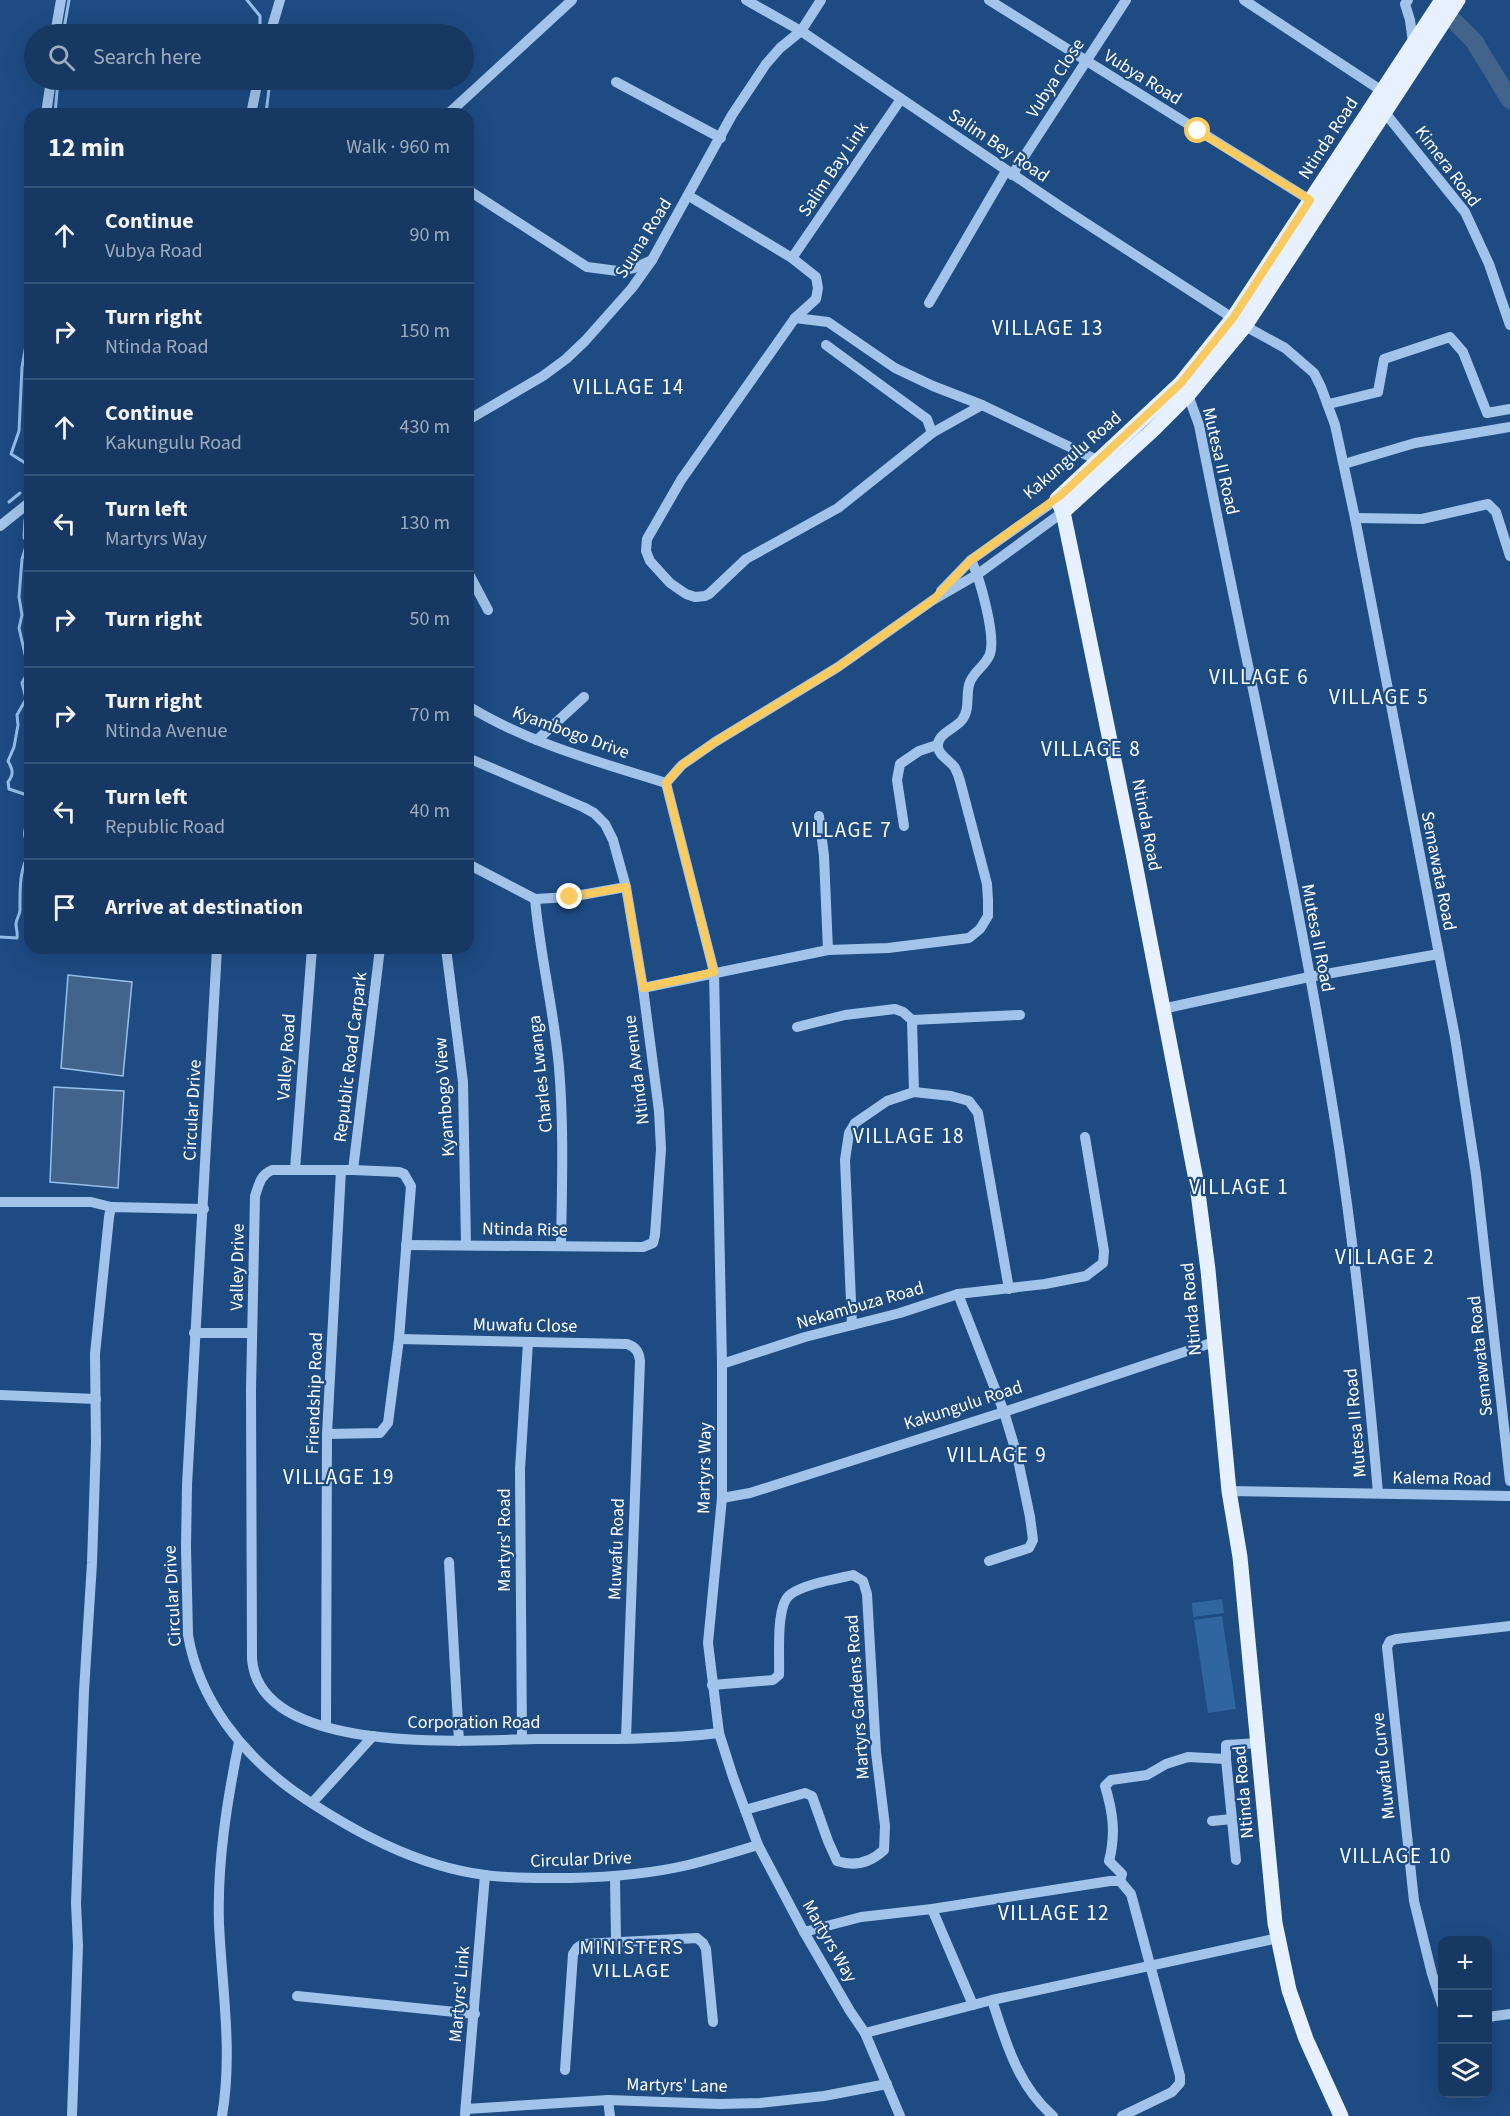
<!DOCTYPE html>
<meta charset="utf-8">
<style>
body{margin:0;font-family:"Source Sans 3",sans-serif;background:#1f3f68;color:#f1f3f6}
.controls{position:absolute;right:18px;bottom:18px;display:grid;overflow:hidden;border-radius:12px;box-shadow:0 6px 24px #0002}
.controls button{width:54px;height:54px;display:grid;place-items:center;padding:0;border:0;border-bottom:2px solid #355277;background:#163862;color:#f1f3f6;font:30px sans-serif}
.stop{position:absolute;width:18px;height:18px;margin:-14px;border:4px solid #f9ca60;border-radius:50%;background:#fff}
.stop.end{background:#f9ca60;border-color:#fff;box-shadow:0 2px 6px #0008}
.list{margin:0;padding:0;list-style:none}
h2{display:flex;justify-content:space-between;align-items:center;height:78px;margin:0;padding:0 24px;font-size:26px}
h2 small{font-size:20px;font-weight:400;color:#9eacbe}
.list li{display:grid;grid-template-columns:39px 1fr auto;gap:18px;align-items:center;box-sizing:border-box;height:96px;padding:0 24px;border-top:2px solid #355277}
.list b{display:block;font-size:22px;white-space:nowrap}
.list p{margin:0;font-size:20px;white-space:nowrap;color:#9eacbe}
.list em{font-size:20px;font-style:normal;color:#9eacbe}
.icon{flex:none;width:33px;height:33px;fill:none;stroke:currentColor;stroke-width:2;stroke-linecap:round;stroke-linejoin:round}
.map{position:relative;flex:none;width:1510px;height:2116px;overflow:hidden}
.search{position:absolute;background:#163862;box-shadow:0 6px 24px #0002;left:24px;top:24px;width:450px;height:66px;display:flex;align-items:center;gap:15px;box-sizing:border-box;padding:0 21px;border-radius:33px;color:#9eacbe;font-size:22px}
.panel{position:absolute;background:#163862;box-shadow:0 6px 24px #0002;left:24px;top:108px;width:450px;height:846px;border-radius:18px}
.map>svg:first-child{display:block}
</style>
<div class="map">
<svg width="1510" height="2116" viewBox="0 0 1510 2116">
<rect width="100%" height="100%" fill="#1d4b82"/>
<g fill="#3065a0">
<polygon points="1222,1599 1224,1613 1193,1617 1192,1603"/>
<polygon points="1222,1616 1236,1709 1208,1713 1194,1620"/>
</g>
<g fill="#42648c" stroke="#95bfeb" stroke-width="1.5">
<polygon points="68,975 132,982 123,1076 61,1068"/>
<polygon points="54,1087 124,1091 118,1188 50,1182"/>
</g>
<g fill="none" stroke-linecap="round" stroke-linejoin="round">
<g stroke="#95bfeb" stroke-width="3">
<polyline points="247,0 260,16 260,31"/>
<polyline points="63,34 69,0"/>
<polyline points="55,114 58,80"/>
<polyline points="266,114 270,80"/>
<polyline points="30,323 22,367 19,431 11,454 30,466"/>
<polyline points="9,502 20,493"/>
<path d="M30,516L25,520L24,537L27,543L22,559L19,597L22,615L19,628L27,663L28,672L22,683L26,699L17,715L18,725L14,747L8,761C13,770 14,774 8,782L9,789L30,796"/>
<path d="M30,817C26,826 20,837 30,844"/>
<path d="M0,937L17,938C18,933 16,929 16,924C16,919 20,915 20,910C20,890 19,869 30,852"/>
</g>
<polyline stroke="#42648c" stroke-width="18" points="1454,21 1474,41 1510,100"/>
<g stroke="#a2c4ea" stroke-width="10">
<polyline points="746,0 801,31 1064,209 1245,326 1285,348 1314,373 1321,387 1335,425 1355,518 1455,1037 1476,1174 1510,1481"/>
<polyline points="989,0 1310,200"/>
<polyline points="1244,0 1382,91"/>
<polyline points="1408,0 1405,4 1410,20 1413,43"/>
<polyline points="55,34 61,0"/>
<polyline points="270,34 280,0"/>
<polyline points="616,82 721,138"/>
<polyline points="1382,109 1465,212 1489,264 1510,325"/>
<polyline points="46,114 51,80"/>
<polyline points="251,114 258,80"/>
<polyline points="448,114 572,0"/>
<polyline points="1012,175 1126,0"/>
<polyline points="468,190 587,267 618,271 634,268 652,260"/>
<polyline points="689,196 792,258 816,277 818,288 816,299 795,318 681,480 647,539 646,551 650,561 670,583 686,594 695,597 705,596 709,594 746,559 838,508 932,433 982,405"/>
<polyline points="792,258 901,99"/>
<polyline points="929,303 1006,171"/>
<polyline points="795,318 828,322 895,368 933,386 982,405 1097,460 1102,465"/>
<polyline points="826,345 927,419 932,433"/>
<path d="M1188,395L1199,425C1246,665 1302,905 1339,1147C1356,1262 1368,1377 1378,1493"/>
<polyline points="1329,404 1378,392 1384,359 1450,337 1463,352 1487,413 1510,409"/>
<polyline points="468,420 543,376 566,359 585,341 632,288 652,260 732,115 766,64 780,48 801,31 821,0"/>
<polyline points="1344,464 1415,443 1510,427"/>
<polyline points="1355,518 1422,519 1488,504 1496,512 1510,556"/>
<polyline points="0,526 30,502"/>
<polyline points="468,572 488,610"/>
<polyline points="941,591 971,560 1057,499"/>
<path d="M468,706C528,743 599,762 666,783"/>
<polyline points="537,740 584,697"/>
<polyline points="666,783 714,972 722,1364 722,1498 708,1643 719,1733 733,1777 758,1845 804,1932 850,2011 865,2033 900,2116"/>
<polyline points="666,783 682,765 715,742 838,667 933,600 978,574 1063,512"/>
<polyline points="819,816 824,856 828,950"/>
<polyline points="904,826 897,780 900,764 919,751 937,745"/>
<polyline points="468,864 535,899 570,897 626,887"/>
<path d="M535,899C540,955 554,1011 559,1067C564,1127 562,1186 561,1246"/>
<path d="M217,948L187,1485L186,1547L188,1635C199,1700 242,1754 295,1792C352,1831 416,1866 485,1875C513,1879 543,1878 571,1878C611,1877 650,1874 688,1865C712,1859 735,1852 758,1845"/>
<polyline points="446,948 463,1082 466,1245"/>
<path d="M643,988L828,950L888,948L969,938L980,929L988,916V900L987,884L960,781C959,777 957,772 955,768C951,761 939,756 938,747C936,734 955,729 962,720C970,710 966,696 969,685C972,672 985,667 990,654C996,636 980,578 971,560"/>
<polyline points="1162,1009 1309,977 1439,954"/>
<polyline points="912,1020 1020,1015"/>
<polyline points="797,1027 845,1015 895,1009 903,1012 912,1020 914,1092"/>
<polyline points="295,1169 312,948"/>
<polyline points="353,1170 380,948"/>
<polyline points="0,1202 91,1202 111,1207"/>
<polyline points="406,1245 643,1247 653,1243 655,1235 661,1149 659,1111 643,988 626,887 613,840 605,824 594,813 583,807 468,758"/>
<polyline points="958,1294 1004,1412 1017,1455 1030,1517 1033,1540 1029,1548 989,1561"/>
<polyline points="852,1325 845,1160 849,1133 855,1123 887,1101 914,1092 951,1096 969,1101 978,1113 1009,1289"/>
<polyline points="194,1333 252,1333"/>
<path d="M399,1339L627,1344C636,1347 639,1352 640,1361L626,1738"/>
<polyline points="722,1364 805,1337 900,1313 958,1294 1045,1284 1086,1276 1103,1263 1104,1251 1085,1137"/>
<polyline points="0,1395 96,1399"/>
<path d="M327,1434L380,1433L388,1423L399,1339L411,1186L404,1174L399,1172L353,1170H272C260,1175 259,1185 255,1196L251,1390L252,1659C260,1757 469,1740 537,1739C598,1739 659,1740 719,1733"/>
<polyline points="1229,1491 1510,1496"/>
<polyline points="722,1498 750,1493 1004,1412 1214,1342"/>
<polyline points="449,1562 459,1741"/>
<path d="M712,1685L773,1680L779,1675C780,1656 775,1604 791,1594C805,1584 836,1579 853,1575L863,1581L867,1594L876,1752L885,1826L884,1850C871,1862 855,1867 837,1861L828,1841L812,1796L805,1793L745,1810"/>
<polyline points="326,1726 327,1434 341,1170"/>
<polyline points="522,1739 520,1469 528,1342"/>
<polyline points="1226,1759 1236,1860"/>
<polyline points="312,1803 373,1736"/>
<polyline points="1212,1821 1232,1819"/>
<polyline points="615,1877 616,1941"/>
<path d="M1120,1881L1122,1874L1109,1861C1116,1834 1113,1812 1105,1786L1111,1780L1147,1775L1166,1764L1188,1757L1226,1759V1745L1259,1743"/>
<polyline points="932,1909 973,2005"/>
<polyline points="804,1932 861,1917 932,1909 1110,1881 1120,1881 1131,1894 1180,2076 1180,2083 1172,2092 1122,2116"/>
<polyline points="297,1996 475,2014"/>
<path d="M992,2000C1006,2043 1018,2086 1053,2116"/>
<polyline points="1442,2005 1432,1974 1414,1901 1387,1647 1390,1641 1396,1639 1510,1626"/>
<polyline points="1488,2017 1510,2014"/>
<polyline points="865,2033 992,2000 1278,1938"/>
<polyline points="565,2070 573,1954 577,1948 583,1944 697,1938 703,1943 706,1949 713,2022"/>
<polyline points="608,2100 610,2116"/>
<polyline points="466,2109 608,2100 720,2104 760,2103 824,2096 887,2084"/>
<polyline points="465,2114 485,1875"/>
<polyline points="72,2116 78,1946 76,1903 84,1691 92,1563 96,1443 95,1354 109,1217 111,1207 204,1209"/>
<path d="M222,2116C233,2052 222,1988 219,1924C217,1863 227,1801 239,1742"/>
</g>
<g stroke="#e6f0fe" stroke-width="15">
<polyline points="1063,512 1153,430 1188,395 1245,326 1458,0"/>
<polyline points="1341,2116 1306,2039 1289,1990 1275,1923 1240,1557 1229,1491 1208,1270 1197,1185 1133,853 1077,579 1063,512 1057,499 1181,383 1233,318 1442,0"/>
</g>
</g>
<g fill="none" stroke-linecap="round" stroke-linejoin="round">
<polyline stroke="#f9ca60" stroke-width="8" points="570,897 626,887 643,988 714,972 666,783 682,765 715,742 838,667 933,600 971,560 1061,495 1181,383 1233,318 1310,200 1198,131"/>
</g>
<g text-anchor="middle" stroke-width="4.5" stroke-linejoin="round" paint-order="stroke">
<g font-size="18" fill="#fff" stroke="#1d4b82">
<text transform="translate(1143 77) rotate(32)" y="6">Vubya Road</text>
<text transform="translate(1055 78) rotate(-57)" y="6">Vubya Close</text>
<text transform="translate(1328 138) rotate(-57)" y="6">Ntinda Road</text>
<text transform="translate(999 145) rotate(34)" y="6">Salim Bey Road</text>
<text transform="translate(1448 166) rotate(53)" y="6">Kimera Road</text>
<text transform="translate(833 169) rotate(-56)" y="6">Salim Bay Link</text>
<text transform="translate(643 238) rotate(-58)" y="6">Suuna Road</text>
<text transform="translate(1072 455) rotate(-41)" y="6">Kakungulu Road</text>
<text transform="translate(1221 461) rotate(77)" y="6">Mutesa II Road</text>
<text transform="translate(571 732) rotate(20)" y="6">Kyambogo Drive</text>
<text transform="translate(1147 825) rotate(79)" y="6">Ntinda Road</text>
<text transform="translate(1439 871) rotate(79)" y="6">Semawata Road</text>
<text transform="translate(1318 938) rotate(79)" y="6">Mutesa II Road</text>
<text transform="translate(286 1057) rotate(-86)" y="6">Valley Road</text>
<text transform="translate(350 1057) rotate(-83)" y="6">Republic Road Carpark</text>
<text transform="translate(636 1070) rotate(-97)" y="6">Ntinda Avenue</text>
<text transform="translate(540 1074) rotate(-96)" y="6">Charles Lwanga</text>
<text transform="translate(444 1097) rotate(-94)" y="6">Kyambogo View</text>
<text transform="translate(192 1110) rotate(-87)" y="6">Circular Drive</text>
<text transform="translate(525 1229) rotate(1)" y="6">Ntinda Rise</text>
<text transform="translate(237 1267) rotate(-89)" y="6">Valley Drive</text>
<text transform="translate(860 1305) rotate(-16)" y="6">Nekambuza Road</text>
<text transform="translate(1191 1309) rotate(-95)" y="6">Ntinda Road</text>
<text transform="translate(525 1325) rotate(1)" y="6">Muwafu Close</text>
<text transform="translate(1480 1356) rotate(-96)" y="6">Semawata Road</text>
<text transform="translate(314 1393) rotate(-88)" y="6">Friendship Road</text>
<text transform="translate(963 1405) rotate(-18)" y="6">Kakungulu Road</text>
<text transform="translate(1355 1423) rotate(-95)" y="6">Mutesa II Road</text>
<text transform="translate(704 1468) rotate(-89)" y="6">Martyrs Way</text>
<text transform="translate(1442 1478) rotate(1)" y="6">Kalema Road</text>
<text transform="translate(504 1540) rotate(-90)" y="6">Martyrs' Road</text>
<text transform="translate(616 1549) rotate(-88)" y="6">Muwafu Road</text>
<text transform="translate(172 1596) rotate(-93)" y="6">Circular Drive</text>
<text transform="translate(857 1697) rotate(-94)" y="6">Martyrs Gardens Road</text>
<text x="474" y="1728">Corporation Road</text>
<text transform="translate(1383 1766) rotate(-96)" y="6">Muwafu Curve</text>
<text transform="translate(1243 1792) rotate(-95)" y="6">Ntinda Road</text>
<text transform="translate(581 1859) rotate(-2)" y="6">Circular Drive</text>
<text transform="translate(830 1941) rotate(60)" y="6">Martyrs Way</text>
<text transform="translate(459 1994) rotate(-85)" y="6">Martyrs' Link</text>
<text transform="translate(677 2085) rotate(1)" y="6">Martyrs' Lane</text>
</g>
<g font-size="20" letter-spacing="1.5" fill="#fff" stroke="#1d4b82">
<text x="632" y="1954">MINISTERS<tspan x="632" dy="23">VILLAGE</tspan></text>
</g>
<g font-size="21" letter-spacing="1.5" fill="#fff" stroke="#1d4b82">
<text x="1048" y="335">VILLAGE 13</text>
<text x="629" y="394">VILLAGE 14</text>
<text x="1259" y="684">VILLAGE 6</text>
<text x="1379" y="704">VILLAGE 5</text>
<text x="1091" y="756">VILLAGE 8</text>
<text x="842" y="837">VILLAGE 7</text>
<text x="909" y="1143">VILLAGE 18</text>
<text x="1239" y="1194">VILLAGE 1</text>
<text x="1385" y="1264">VILLAGE 2</text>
<text x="997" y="1462">VILLAGE 9</text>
<text x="339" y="1484">VILLAGE 19</text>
<text x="1396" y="1863">VILLAGE 10</text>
<text x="1054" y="1920">VILLAGE 12</text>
</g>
</g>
</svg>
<div class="controls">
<button>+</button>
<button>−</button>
<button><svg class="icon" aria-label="layers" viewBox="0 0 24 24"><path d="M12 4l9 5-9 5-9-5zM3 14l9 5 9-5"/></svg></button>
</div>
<div class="stop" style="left:1198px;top:131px"></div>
<div class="stop end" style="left:570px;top:897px"></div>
<div class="search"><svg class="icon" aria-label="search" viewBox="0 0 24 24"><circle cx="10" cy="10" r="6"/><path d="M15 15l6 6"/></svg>Search here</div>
<section class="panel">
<h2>12 min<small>Walk · 960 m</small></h2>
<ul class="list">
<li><svg class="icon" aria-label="ahead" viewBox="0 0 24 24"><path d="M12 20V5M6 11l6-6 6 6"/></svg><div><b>Continue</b><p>Vubya Road</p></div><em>90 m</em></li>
<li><svg class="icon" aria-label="right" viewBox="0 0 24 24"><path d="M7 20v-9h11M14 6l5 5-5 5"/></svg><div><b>Turn right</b><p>Ntinda Road</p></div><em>150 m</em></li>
<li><svg class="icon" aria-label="ahead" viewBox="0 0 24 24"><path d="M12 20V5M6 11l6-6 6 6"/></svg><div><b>Continue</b><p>Kakungulu Road</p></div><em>430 m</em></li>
<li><svg class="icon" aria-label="left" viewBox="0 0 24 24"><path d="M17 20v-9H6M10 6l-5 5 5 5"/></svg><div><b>Turn left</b><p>Martyrs Way</p></div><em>130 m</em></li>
<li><svg class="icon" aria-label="right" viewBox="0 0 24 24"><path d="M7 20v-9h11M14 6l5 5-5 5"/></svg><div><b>Turn right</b></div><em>50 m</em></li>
<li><svg class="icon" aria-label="right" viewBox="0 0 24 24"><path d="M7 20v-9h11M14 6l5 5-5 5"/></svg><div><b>Turn right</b><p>Ntinda Avenue</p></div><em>70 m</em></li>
<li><svg class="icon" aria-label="left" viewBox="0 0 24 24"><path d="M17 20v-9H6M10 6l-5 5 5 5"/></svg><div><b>Turn left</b><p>Republic Road</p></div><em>40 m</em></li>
<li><svg class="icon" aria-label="arrive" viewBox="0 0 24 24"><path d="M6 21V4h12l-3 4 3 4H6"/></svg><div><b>Arrive at destination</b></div></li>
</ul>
</section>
</div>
